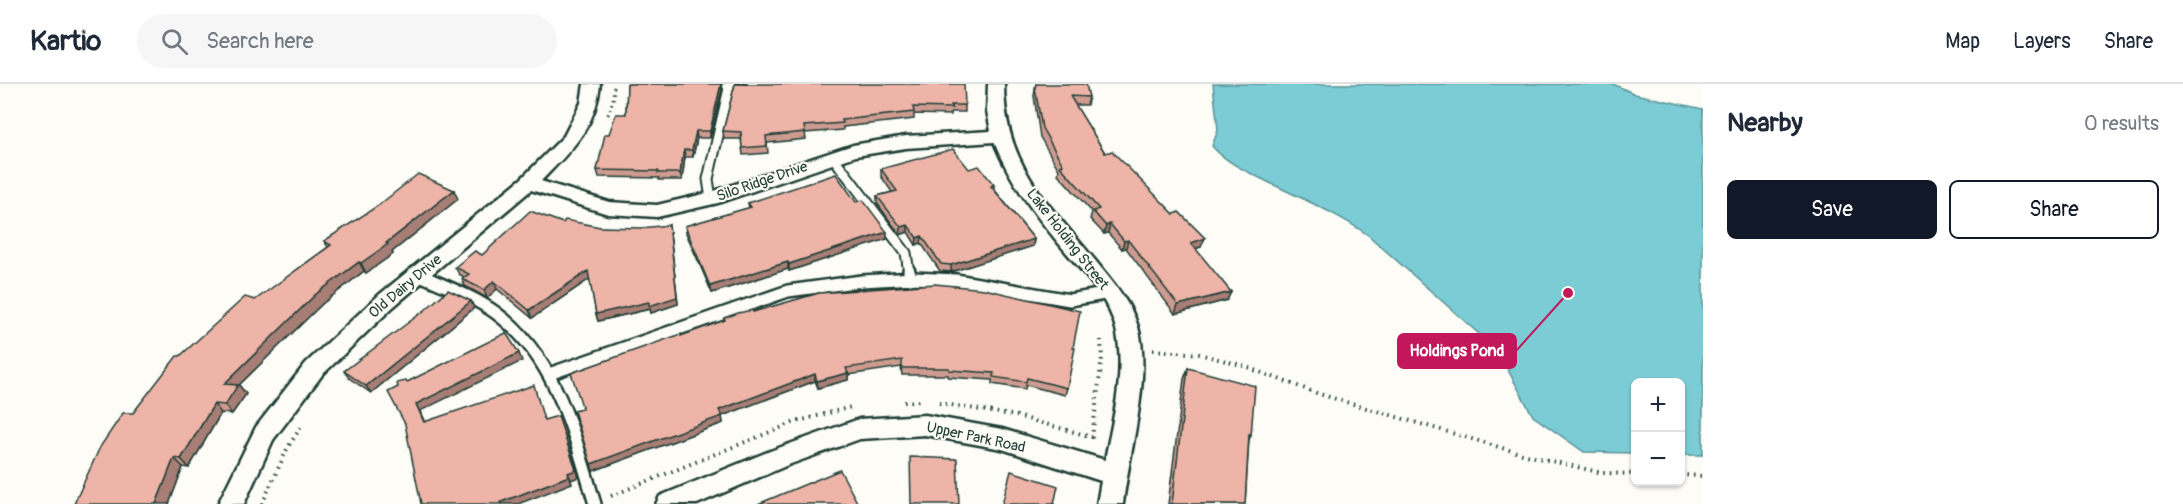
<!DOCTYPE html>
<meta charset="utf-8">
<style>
body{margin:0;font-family:Pangolin,sans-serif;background:#f6f6f7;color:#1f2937}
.controls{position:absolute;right:18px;bottom:18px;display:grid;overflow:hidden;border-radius:9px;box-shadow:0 2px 4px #0004}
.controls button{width:54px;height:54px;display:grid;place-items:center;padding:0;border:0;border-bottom:2px solid #e0e1e3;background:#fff;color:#1f2937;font:30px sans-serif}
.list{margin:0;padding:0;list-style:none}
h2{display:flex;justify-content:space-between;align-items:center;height:78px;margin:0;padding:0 24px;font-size:26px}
h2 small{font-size:20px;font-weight:400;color:#747a83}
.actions{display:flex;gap:12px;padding:18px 24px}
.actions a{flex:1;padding:14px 0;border:2px solid #111827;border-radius:9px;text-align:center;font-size:21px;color:#111827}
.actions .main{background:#111827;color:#fff}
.icon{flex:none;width:33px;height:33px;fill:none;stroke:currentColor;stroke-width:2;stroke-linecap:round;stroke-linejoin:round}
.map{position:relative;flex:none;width:1703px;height:420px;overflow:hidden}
header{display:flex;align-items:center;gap:36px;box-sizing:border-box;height:84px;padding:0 30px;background:#fff;border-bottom:2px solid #e0e1e3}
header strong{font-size:28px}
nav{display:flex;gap:33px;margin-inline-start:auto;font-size:21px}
.search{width:420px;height:54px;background:#f6f6f7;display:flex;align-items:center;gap:15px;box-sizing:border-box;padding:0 21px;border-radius:33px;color:#747a83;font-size:22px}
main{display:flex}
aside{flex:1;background:#fff}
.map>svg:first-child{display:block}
</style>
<header>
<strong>Kartio</strong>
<div class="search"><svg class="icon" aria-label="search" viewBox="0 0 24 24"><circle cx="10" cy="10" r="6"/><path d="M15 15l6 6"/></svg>Search here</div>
<nav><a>Map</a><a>Layers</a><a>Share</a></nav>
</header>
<main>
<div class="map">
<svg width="1703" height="420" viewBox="0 0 1703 420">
<rect width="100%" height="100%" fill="#fdfcf7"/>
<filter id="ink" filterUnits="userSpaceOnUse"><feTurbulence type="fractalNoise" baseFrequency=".0167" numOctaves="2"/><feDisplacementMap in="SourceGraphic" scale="12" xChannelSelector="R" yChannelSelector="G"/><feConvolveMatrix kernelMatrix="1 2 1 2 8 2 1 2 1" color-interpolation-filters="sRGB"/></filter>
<g filter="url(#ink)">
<path fill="#7cccd6" stroke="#579395" stroke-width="1.5" d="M1213,0H1613L1635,10L1703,25V371H1681L1680,298H1636L1635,369L1584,368L1533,332L1497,266L1368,151C1338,130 1303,115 1270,99C1250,89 1226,79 1212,62L1218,46Z"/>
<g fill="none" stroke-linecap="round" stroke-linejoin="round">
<g stroke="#1f3d34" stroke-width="13">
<g id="service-far1">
<polyline points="833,73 906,169 909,189"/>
<polyline points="711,115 708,95 730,0"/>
</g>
</g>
<g stroke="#1f3d34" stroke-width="16">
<g id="service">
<polyline points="909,187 910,195"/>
<path d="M418,190C444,202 473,212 496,229C557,274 574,351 595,420"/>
<polyline points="549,290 788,207 862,197 914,194 956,196 1070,216 1110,209"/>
</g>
</g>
<g stroke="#1f3d34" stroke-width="5">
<g id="minor">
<path d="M584,0H600C596,44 570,67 541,97L609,118L657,121L708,109L853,61L906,52L991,47L987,27L988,0H1004C1004,86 1053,123 1102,185C1116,202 1132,222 1138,243C1152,291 1129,369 1123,420H1097L1101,397L1002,365L925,351L860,355L788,381L697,420H656L660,412L770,367L859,335L925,331L1002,345L1105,376C1113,335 1126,287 1116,245C1109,212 1072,177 1052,151C1028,122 1008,92 994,58L906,64L856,72L718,119L657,133L608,130L531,106L393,223L322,291L273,356L244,420H218L256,343L306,279L379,211L521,95L564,52L581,19Z"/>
<polygon points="722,0 746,0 744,4 724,5"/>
</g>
</g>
<polyline stroke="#1f3d34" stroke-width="3" stroke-dasharray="1.5 4" stroke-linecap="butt" points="608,31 613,16 614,0"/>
<g stroke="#1f3d34" stroke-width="4" stroke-dasharray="1.5 5" stroke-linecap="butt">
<polyline points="1153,266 1199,270 1241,281 1319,310 1526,371 1602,389 1636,390"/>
<polyline points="904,318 920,317"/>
<polyline points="939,319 1017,332 1092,353 1102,274 1101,256"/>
<polyline points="1680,391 1703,392"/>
<polyline points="611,412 795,338 851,323"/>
<polyline points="262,420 288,363 301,343"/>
</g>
<use href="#service-far1" stroke="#fdfcf7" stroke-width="9"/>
<use href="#service" stroke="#fdfcf7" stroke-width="11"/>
<use href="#minor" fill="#fdfcf7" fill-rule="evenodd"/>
</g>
<g fill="#cd9b90" stroke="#1f3d34" stroke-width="1.5">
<polygon points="627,0 721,0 722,6 710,54 697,54 693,73 685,73 682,96 659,96 659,94 599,93 597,86 609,50 626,30"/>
<polygon points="735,0 965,21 965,28 951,28 951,31 914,30 914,35 843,43 843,46 805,49 806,55 767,59 768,69 743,71 741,55 724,55 723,47"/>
<polygon points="1036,0 1089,13 1087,21 1075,21 1105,69 1201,163 1195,165 1231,208 1227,216 1175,230 1126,164 1122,165 1108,149 1104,150 1090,135 1092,128 1058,90 1059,86 1040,53 1034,12"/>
<polygon points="881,85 969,85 994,101 994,105 1034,155 1033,162 951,188 940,187 921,159 916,161 908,148 900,151 877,119 877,112 892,108 881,92"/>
<polygon points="458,115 392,168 393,170 366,189 364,187 322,220 239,301 246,310 232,330 221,329 189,384 183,383 169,420 133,329 180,272 328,163 324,157"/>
<polygon points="856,118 887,155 789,187 788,185 712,209 686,149 685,142 749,124 748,119"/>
<polygon points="563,139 600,143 670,148 678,220 651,229 650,225 598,237 596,230 590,195 532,234 497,205 487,214 465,202 462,195 464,193 459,190 455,183 482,171"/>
<polygon points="819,209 1067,304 1065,311 1026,301 1025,305 992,300 992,296 948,293 948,291 902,291 901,283 848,291 848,296 818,304 815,297 722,332 723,339 593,387 582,325 681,252 724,237 724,234 753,228"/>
<polygon points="471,217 474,224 371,309 349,294 344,287"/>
<polygon points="1188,284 1251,351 1249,356 1245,420 1168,420 1184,295"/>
</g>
<g fill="#a77e76" stroke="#1f3d34" stroke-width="1.5">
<polygon points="721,0 722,6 710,54 710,47"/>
<polygon points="696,47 697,54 693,73 692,66"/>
<polygon points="684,66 685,73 682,96 680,89"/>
<polygon points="454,106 458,115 392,168 393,170 366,189 361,179"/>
<polygon points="1110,140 1108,149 1104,150 1106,142"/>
<polygon points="669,141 678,220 651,229 650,225 598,237 596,230"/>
<polygon points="908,141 908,148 900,151 901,143"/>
<polygon points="887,148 887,155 789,187 789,180"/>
<polygon points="922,152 921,159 916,161 917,154"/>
<polygon points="1205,154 1201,163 1187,167 1191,159"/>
<polygon points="1034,155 1033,162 951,188 951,181"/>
<polygon points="1128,156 1126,164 1122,165 1124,157"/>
<polygon points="359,178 364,187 322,220 239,301 246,310 232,330 225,321 224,300 316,210"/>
<polygon points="788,178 788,185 712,209 710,202"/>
<polygon points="588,187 591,194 532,234 529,226"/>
<polygon points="494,197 497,205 487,214 484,206"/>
<polygon points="1231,208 1227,216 1175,230 1178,221"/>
<polygon points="471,217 474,224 371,309 366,302"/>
<polygon points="519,269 522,277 420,327 428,346 424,338 416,320"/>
<polygon points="848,289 848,296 818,304 817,297"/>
<polygon points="815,290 815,297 722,332 723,339 593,387 591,380 719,326"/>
<polygon points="214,320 221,329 189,384 181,375"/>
<polygon points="558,332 579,393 571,396 568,389"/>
<polygon points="174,374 183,383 169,420 156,420"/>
<polygon points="569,392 572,399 518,420 501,420 501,418"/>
</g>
<g fill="#eeb4a8" stroke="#1f3d34" stroke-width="1.5">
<polygon points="627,0 721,0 710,47 696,47 692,66 684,66 680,89 658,89 658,87 597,86 605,50 609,50 616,30 626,30"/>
<polygon points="735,0 964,0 965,21 951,21 952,24 913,23 914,28 842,36 843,39 804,42 805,48 766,52 767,62 742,64 741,48 723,47"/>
<polygon points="1036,0 1086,0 1089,13 1070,12 1105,69 1112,67 1174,130 1179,128 1205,154 1191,159 1231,208 1178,221 1128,156 1124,157 1110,140 1106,142 1093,127 1099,125 1060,82 1063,81 1042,44 1035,4"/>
<polygon points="953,65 969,85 979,82 994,101 991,102 1034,155 951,181 941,180 922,152 917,154 908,141 901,143 877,112 897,107 881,85"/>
<polygon points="418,90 454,106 386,159 388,160 361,179 359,178 316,210 224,300 238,301 225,321 214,320 181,375 174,374 156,420 74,420 100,363 123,329 133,329 177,272 180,272 245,213 255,216 331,161 324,157 379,121"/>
<polygon points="836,90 856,118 863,116 887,148 789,180 788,178 710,202 685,142 751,123 748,119"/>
<polygon points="530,127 563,139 565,136 600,143 641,144 669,141 677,213 649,222 649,218 596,230 588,187 529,226 494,197 484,206 462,195 469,190 455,183 475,167 482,171"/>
<polygon points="935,200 984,205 1080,227 1073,264 1075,264 1067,304 1027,294 1026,298 993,293 994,289 949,286 949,284 902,284 902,276 846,284 848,289 817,297 815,290 719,326 722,332 591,380 574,327 582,325 582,322 571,289 681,250 681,252 725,236 724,234 738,229 752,226 753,228 819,209"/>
<polygon points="448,206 471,217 366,302 344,287 425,226"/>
<polygon points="506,249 519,269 416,320 424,338 534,301 544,336 558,332 576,386 568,389 569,392 501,418 501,420 421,420 405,340 388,308 398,303 397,299 406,297 407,298"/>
<polygon points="1188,284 1255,302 1251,351 1249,350 1245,420 1172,420"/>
<polygon points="910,373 957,375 959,420 911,420"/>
<polygon points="840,386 858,420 758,420"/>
<polygon points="1011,387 1058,402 1054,420 1002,420"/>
</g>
</g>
<g text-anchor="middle" stroke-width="4.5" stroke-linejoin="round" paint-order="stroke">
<g font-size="15" fill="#1f3d34" stroke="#fdfcf7">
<text transform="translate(762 97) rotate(-19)" y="5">Silo Ridge Drive</text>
<text transform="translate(1068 155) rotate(52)" y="5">Lake Holding Street</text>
<text transform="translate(405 202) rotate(-40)" y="5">Old Dairy Drive</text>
<text transform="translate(976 353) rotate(12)" y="5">Upper Park Road</text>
</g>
</g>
<path fill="none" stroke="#c2185b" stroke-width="2" d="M1568 209L1516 267"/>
<circle fill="#c2185b" stroke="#fdfcf7" stroke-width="2" cx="1568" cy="209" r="6"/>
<rect fill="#c2185b" stroke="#c2185b" stroke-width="2" x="1398" y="250" width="118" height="34" rx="6"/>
<g font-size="16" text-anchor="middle" font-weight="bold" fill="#fff">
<text x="1457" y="272">Holdings Pond</text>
</g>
</svg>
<div class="controls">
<button>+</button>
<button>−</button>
</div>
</div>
<aside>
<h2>Nearby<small>0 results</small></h2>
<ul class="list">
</ul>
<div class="actions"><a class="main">Save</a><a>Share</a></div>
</aside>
</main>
